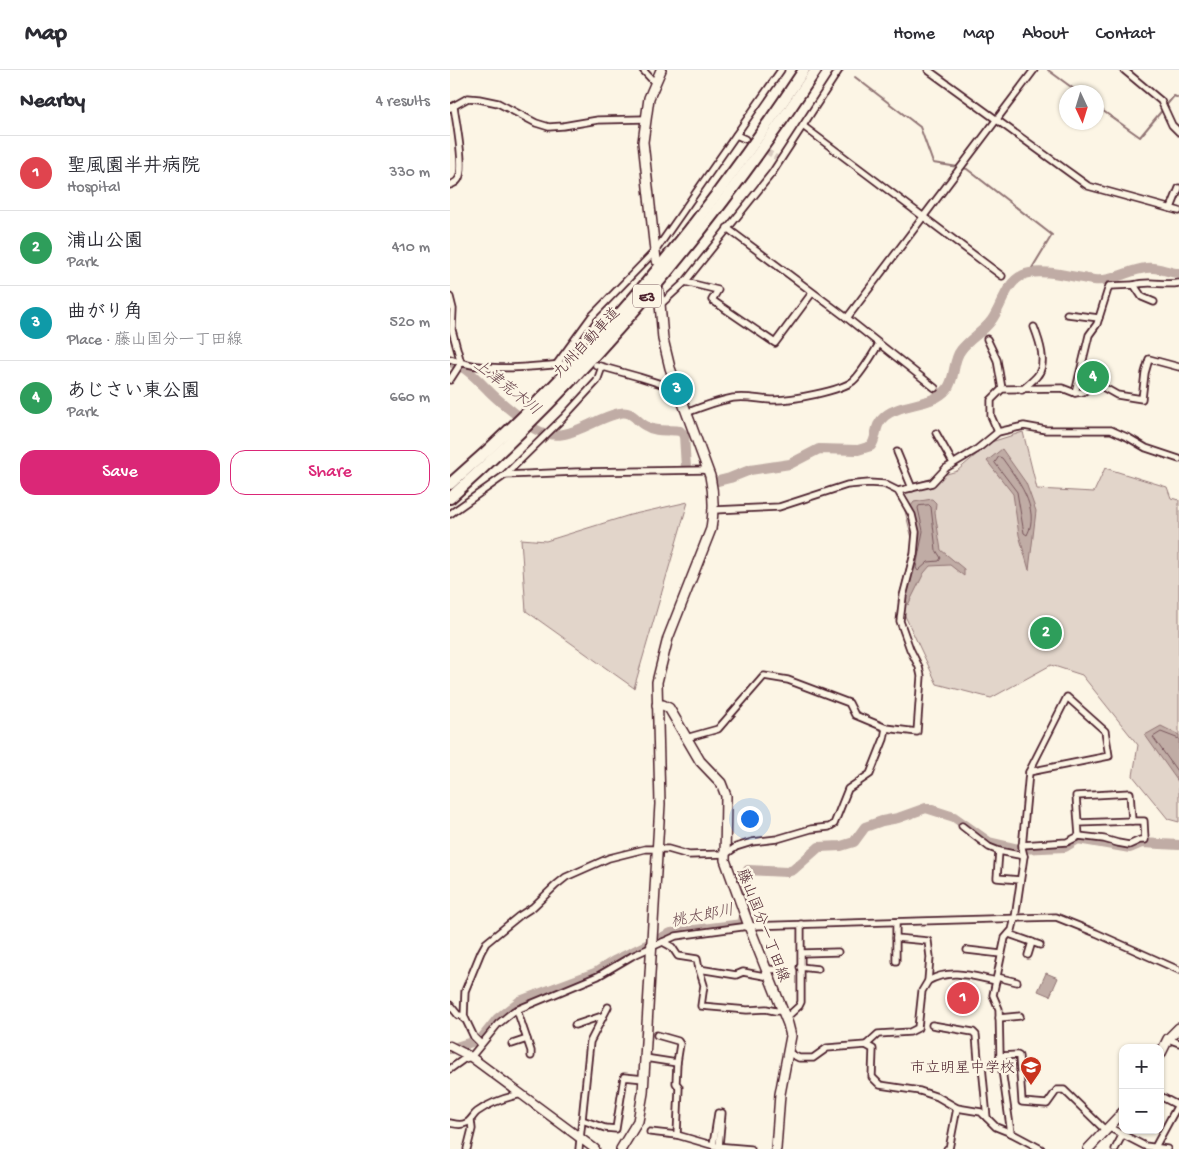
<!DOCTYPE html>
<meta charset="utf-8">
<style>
body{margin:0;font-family:"Gochi Hand","Klee One",sans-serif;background:#f2f2f3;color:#2b2b33}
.controls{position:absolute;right:15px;bottom:15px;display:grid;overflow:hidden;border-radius:10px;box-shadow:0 1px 4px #0004}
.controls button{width:45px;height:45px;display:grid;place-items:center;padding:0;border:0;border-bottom:1px solid #e1e1e2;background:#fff;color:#2b2b33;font:25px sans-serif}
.compass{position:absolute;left:609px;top:15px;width:45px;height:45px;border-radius:50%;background:#fff;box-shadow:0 1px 4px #0004;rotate:176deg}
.you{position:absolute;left:299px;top:748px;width:18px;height:18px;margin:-12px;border:4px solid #fff;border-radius:50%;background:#1a73e8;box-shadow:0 0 0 8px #1a73e833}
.badge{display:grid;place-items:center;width:32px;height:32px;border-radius:50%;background:#db2777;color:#fff;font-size:16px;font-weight:700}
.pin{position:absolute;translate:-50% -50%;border:2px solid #fff;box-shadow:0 1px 5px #0006}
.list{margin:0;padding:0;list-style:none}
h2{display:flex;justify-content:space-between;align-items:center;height:65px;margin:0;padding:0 20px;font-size:21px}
h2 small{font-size:16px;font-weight:400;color:#7c7c81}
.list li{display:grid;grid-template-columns:32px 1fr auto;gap:15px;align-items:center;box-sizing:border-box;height:75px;padding:0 20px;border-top:1px solid #e1e1e2}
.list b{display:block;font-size:19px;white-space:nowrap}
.list p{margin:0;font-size:16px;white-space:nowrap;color:#7c7c81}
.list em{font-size:16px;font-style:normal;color:#7c7c81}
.actions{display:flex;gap:10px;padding:15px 20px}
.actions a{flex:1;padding:11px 0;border:1px solid #db2777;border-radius:15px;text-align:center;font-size:18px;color:#db2777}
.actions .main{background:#db2777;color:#fff}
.map{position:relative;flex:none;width:729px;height:1079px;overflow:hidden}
header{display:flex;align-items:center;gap:30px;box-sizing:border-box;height:70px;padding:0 25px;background:#fff;border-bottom:1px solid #e1e1e2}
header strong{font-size:24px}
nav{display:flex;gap:28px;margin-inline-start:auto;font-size:18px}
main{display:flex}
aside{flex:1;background:#fff}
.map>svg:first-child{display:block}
</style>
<header>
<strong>Map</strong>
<nav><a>Home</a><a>Map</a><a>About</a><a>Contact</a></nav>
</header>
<main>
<aside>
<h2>Nearby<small>4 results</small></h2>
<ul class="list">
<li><span class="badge" style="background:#e0444e">1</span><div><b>聖風園半井病院</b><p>Hospital</p></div><em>330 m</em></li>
<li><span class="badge" style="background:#2e9e5b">2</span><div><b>浦山公園</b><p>Park</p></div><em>410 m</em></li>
<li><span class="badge" style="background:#0f9aa8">3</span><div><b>曲がり角</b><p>Place · 藤山国分一丁田線</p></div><em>520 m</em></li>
<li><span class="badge" style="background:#2e9e5b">4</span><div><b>あじさい東公園</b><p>Park</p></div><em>660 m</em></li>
</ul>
<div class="actions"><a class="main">Save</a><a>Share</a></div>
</aside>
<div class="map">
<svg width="729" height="1079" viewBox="0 0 729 1079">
<rect width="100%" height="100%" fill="#fcf5e5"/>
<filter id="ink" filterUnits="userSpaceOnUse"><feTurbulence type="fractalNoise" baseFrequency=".02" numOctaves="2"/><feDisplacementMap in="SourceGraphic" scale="10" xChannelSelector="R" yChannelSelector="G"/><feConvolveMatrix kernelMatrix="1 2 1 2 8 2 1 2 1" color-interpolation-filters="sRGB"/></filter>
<g filter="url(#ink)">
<g fill="#e2d5ca" stroke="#967a7a">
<polygon points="633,301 645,303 654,301 654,312 642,311 628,318"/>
<polygon points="573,362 587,419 644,422 655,398 717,417 721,428 729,430 729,752 718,749 683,706 688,675 632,605 601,595 541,628 487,614 448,531 463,472 449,418 507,401 541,372"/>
<polygon points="238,432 184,618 76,541 71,469 96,471 180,445"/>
</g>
<g fill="#c0aca5" stroke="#917474">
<polygon points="552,379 576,413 586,441 579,500 569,465 563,424 537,391"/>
<polygon points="482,429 486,433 485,443 491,480 514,499 514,506 500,495 480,496 474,503 458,535 455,526 469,461 461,436 464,432"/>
<polygon points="711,656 729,665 729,713 695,665"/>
<polygon points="596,903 608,908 600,926 588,921"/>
</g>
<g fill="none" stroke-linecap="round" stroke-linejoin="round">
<g stroke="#79575c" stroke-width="1">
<path d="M549,387L552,388C567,409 591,439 577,465L574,463L567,422L545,393Z"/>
<polygon points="479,435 481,437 486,480 491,488 489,491 478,492 468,501 466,498 473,461 468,438 469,436"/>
<polyline points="729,669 711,662 703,667 729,704"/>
</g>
<g stroke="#917474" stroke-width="2">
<polyline points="598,0 628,22"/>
<polyline points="405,7 470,57 483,93 508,97"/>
<polyline points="646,36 690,67 724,26 729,28"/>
<polyline points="513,98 517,99 602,165 579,203"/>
</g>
<g stroke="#c0aca5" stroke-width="10">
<path d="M0,292C15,296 26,308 37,319C51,334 69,346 85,359C115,377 142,348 170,343C182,340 186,351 196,356C206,363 219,359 230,361L234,365L236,398"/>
<path d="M264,412L280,408L300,400L340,394L369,379L408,380L421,376C428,367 423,356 435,346C452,332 482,337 497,319C506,308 502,291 511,280C519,269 533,262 541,251C552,237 555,213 573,205C590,197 626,208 644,210C663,212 678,200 696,198C708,196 717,203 729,203"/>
<path d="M0,979L31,969L47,949L70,931L145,903L164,891L221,863L292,854C294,846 297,838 297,829C297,818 294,810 298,800L337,802L343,800L369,777L391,776L404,772L415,757L432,751L448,748L476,738L504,747L539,772L569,779L615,777L628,769L680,778L692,773L729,775"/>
</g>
<polyline stroke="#d8cac0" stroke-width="5.5" stroke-dasharray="5.5 3" stroke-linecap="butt" points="310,77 330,90"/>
<g stroke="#4a1f2b" stroke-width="9">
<g id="minor">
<polyline points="193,0 205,13"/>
<polyline points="478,0 638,116 729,141"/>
<polyline points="674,0 711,31 722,55 729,62"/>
<polyline points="0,38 18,28 29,29 48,33 86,53 99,57 113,56 148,50 195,49"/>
<polyline points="353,56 552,206"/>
<polyline points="286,65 295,69"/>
<path d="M0,115C4,113 7,113 9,108C15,96 6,52 4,37"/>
<polyline points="721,138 729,118"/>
<polyline points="277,158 397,248 485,318"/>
<polyline points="235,212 268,220 262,230 325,273 362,223"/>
<path d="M684,215C699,210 714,216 729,213"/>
<polyline points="0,227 3,239 2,260 11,293 0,310"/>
<polyline points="210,235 235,212 322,103 389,0"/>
<polyline points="617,244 649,248"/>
<polyline points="397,248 584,0"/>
<polyline points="537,269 547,290 552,319"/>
<path d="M0,289C37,303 76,297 115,294"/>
<polyline points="106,295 141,247 206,180 331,0"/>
<polyline points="146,295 189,307 227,319"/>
<path d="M572,320C577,315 583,311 587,306C598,294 589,270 584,257"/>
<polyline points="625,323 639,265 647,254 659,216 684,215 692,227 704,232"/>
<path d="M236,343C251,337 267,331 283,328C298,326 311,330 325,330C341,330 391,321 403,311C412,303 422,285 429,274"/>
<polyline points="548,362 541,346 541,330 552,319 612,318 625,323 633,322 643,315 651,316 667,325 692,329 695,303 699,289 729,297"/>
<polyline points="486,363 503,393"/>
<polyline points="447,382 462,418"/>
<polyline points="55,405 126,402 258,400"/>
<polyline points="448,421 482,413 496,398 526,380 548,362 574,356 596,360 661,360 679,368 696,378 729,389"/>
<polyline points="264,440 329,437 397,415 419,413 434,414 448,421 462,445 466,462 464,484 453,526 450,551 460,579 469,597 471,606 467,662 436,658"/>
<polyline points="0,444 55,405 113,348 147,311 152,297"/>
<polygon points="617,627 655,661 659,686 579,702"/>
<polyline points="512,756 539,777 549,781"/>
<polyline points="629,766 654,769 668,773 679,775 690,770 695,770 694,751 682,751"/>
<polyline points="572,775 617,772 629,766 626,726 680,723 682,751 628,753"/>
<polyline points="570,810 547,808 549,781 574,786"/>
<polyline points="559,864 590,875"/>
<polyline points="213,872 222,877 228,886 247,889 249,899"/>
<polyline points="517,880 551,884"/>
<polyline points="352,883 388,882"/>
<polyline points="578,885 582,872"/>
<polyline points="446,891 446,868"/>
<polyline points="350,897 368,899"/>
<polyline points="316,899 332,900"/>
<polyline points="320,907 293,902 286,905 249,899 254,915 251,936 297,940 316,939 325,941 333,941"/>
<polyline points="547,907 567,912"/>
<path d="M478,911C500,898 522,906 546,911"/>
<polyline points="0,935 8,945 14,946 24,967 31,974"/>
<polyline points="67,940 81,981 81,986"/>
<polyline points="336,948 349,936 351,932 351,854"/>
<polyline points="549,948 570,946"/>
<polyline points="14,949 15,921 31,882 36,873 69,846 83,837 106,815 116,807 159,788 195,779 218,779 239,785 276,784 286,777 302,772 327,769 361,759 379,757 384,754 398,719 420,704 434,669 436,658 405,645 399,633 338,610 314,606 268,659 236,668"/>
<polyline points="125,955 152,946"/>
<polyline points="482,955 523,962 526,965 528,989 532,996"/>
<polyline points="718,969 729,973"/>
<polyline points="62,974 77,969"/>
<polyline points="416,975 428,964 460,962 468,958 472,921 478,911 480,887 478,871 446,868 446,852"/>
<polyline points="337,982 349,988 363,988 377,978 416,975 423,979 422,1007 430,1015 470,1021 488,1027 507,1038 531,1042 546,1057 561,1063 591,1079"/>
<polyline points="550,986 567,985 569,986 572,1032 597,1034 607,1020 614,1020 655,1060"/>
<polyline points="195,988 227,993 230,974 228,971 207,965"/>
<polyline points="227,993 226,1013 229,1017 227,1065"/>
<polyline points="0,999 14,989 21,987 48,954 64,941 148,906 182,886 226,866 299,856 606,847 646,863 729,900"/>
<polyline points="710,1026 729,1036"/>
<polyline points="537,1048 532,996 551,995"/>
<polyline points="132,1050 155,1058 166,1059 174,1007 194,1009"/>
<path d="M0,1053C5,1054 11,1056 16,1053C21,1051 23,1045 27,1042C39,1033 57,1027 72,1024"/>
<polyline points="658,1057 695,1076 717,1079"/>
<polyline points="200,1062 227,1065 265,1076 301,1079"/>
<polyline points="561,1063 550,986 549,939 543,925 555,868 562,860 565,848 574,786 572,778 579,702"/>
<polyline points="263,1075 268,1043"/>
<polyline points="269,1076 272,1043"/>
<polyline points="17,1079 22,1059 21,1050"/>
<polyline points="129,1079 140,972 158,937"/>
<polyline points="497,1079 499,1079 507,1038"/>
<polyline points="665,1079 673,1064"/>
<polyline points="704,1079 729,1033"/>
</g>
</g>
<g stroke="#4a1f2b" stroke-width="11">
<polyline id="tertiary" points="0,976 21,987 145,1079"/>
</g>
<g stroke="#4a1f2b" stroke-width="12">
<g id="secondary">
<polyline points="206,190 193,72 199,28 211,0"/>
<polyline points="207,635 213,635 219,638 250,691 271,713 276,726 275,790 299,856 338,954 341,966 330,1024 326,1079"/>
<path d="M171,1079L188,1051L193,1023L210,734L207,612L218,568L261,459C264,441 264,424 260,406L220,298L213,269L209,222"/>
</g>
</g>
<g stroke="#4a1f2b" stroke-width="12">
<g id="primary">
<polyline points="710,985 718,969 729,958"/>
<polyline points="638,1079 673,1042"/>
</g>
</g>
<g stroke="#4a1f2b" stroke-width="14">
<g id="motorway">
<path d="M0,414C137,295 254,152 354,0"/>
<path d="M0,428C141,302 262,158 366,0"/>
</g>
</g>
<use href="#minor" stroke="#fcf5e5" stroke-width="5.5"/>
<use href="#tertiary" stroke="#fcf5e5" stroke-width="8"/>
<use href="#secondary" stroke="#fcf5e5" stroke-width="9"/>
<use href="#primary" stroke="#fcf5e5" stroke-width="9"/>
<use href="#motorway" stroke="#fcf5e5" stroke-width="10"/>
</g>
</g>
<defs>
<g id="school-pin" transform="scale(1.125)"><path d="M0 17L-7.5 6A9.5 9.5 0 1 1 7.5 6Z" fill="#c8321e" stroke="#fcf5e5"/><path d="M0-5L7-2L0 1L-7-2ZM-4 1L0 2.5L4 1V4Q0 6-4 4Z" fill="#fff"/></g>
</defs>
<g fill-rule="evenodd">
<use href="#school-pin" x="581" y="997"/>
</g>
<g text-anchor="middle" stroke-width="5" stroke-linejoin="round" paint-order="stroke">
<rect fill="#fcf5e5" stroke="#7f5f63" stroke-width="1" x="183" y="214.5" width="28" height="23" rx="4"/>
<g font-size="14" font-weight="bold" fill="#4a1f2b">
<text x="197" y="231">E3</text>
</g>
<g font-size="15" fill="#4a1f2b" stroke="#fcf5e5">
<text transform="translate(136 272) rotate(-47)" y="5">九州自動車道</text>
<text transform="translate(314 855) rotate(69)" y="5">藤山国分一丁田線</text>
</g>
<g font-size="15" fill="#4a1f2b" stroke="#fcf5e5" text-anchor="end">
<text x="565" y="1002">市立明星中学校</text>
</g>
<g font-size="16" font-style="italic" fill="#6d4950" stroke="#fcf5e5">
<text transform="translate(58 316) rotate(38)" y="6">上津荒木川</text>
<text transform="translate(252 844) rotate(-11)" y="6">桃太郎川</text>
</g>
</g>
</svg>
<div class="controls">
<button>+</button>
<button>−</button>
</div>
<svg class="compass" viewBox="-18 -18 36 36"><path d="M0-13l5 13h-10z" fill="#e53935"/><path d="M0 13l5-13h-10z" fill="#7c7c81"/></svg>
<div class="you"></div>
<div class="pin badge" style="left:513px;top:928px;background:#e0444e">1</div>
<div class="pin badge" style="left:596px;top:563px;background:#2e9e5b">2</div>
<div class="pin badge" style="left:227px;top:319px;background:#0f9aa8">3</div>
<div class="pin badge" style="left:643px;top:307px;background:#2e9e5b">4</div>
</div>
</main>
